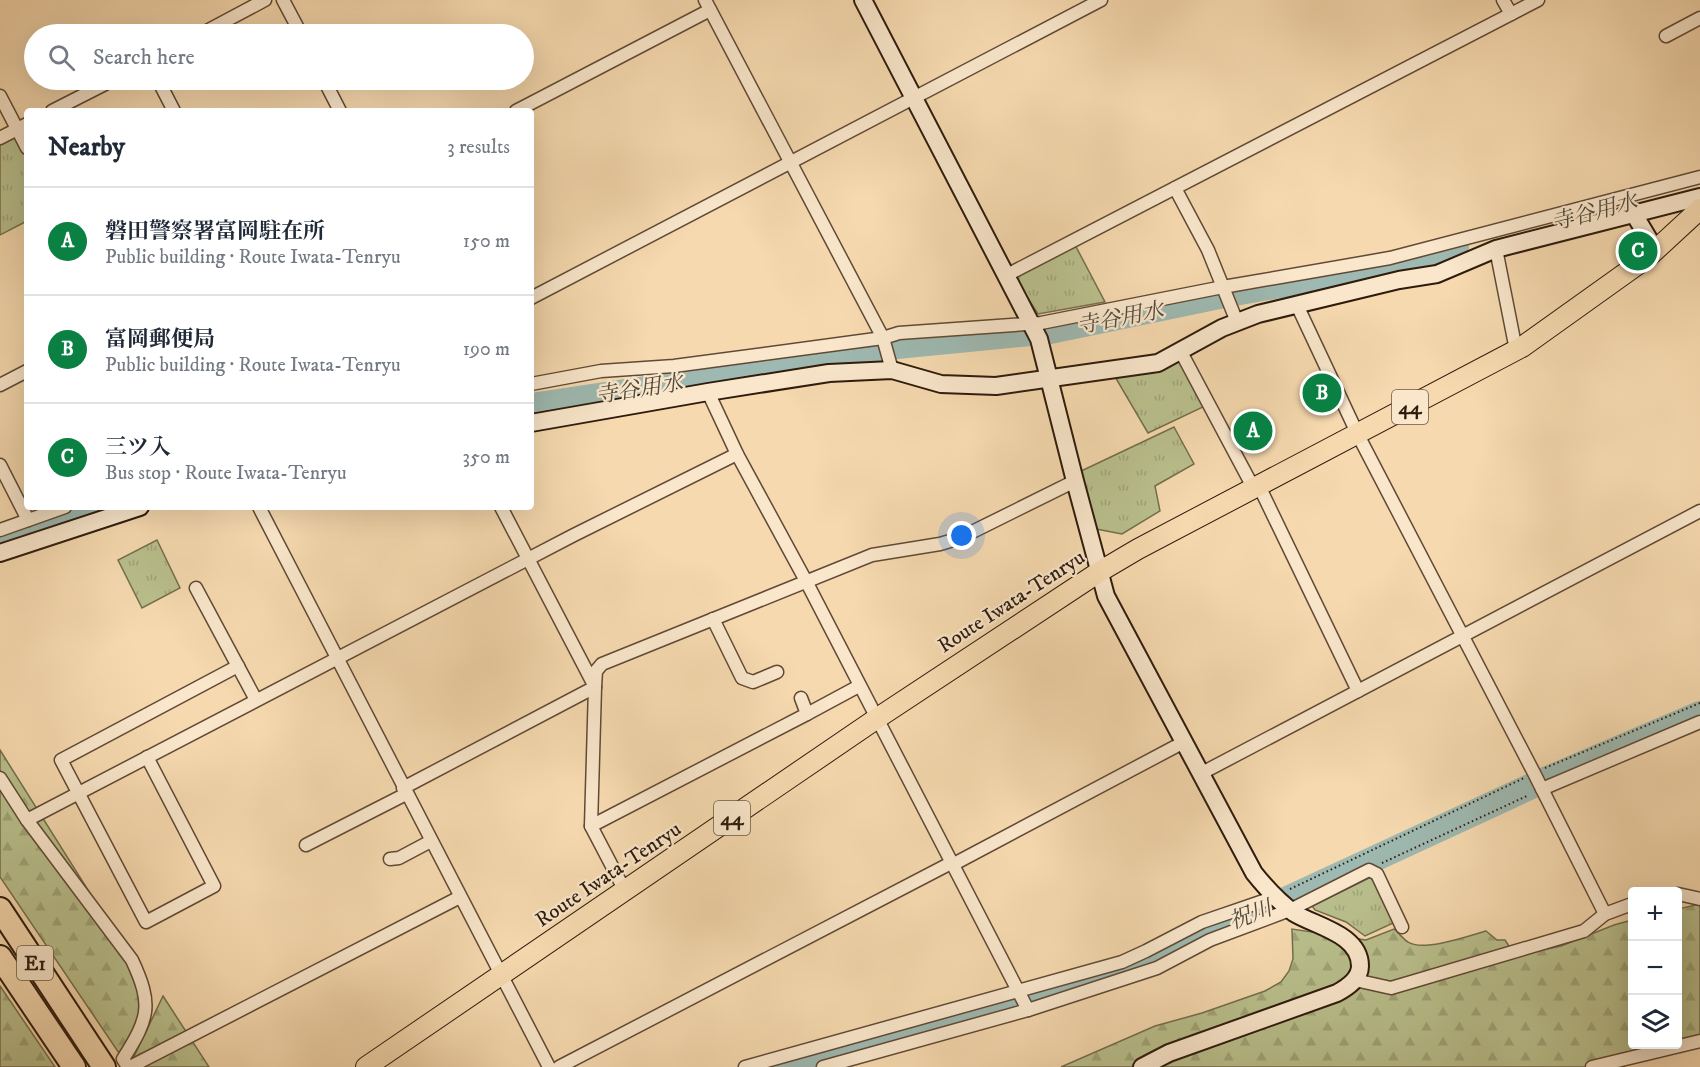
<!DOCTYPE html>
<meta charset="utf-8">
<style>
body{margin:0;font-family:"IM FELL DW Pica","Noto Serif JP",serif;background:#f2f2f3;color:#1f2937}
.controls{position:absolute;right:18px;bottom:18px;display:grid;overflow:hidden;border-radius:6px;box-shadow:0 6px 24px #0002}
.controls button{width:54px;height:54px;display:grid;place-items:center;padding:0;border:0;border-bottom:2px solid #e0e1e3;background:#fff;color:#1f2937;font:30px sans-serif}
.you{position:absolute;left:962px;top:536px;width:21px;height:21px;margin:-15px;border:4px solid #fff;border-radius:50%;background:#1a73e8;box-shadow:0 0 0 9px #1a73e833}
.badge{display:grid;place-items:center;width:39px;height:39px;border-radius:50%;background:#0b8043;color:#fff;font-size:20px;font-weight:700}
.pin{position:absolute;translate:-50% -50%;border:3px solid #fff;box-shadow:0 2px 6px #0006}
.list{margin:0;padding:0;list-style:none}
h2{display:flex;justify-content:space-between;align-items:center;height:78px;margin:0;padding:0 24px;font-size:26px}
h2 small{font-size:20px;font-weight:400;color:#747a83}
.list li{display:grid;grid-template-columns:39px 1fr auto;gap:18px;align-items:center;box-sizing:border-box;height:108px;padding:0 24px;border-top:2px solid #e0e1e3}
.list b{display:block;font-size:22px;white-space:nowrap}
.list p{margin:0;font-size:20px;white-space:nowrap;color:#747a83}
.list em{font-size:20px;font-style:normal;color:#747a83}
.icon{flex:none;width:33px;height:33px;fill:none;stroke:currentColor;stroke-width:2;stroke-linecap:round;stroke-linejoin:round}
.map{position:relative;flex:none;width:1700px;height:1067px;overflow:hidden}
.search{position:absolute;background:#fff;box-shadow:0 6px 24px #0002;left:24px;top:24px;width:510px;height:66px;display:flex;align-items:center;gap:15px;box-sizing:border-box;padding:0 21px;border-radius:33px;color:#747a83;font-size:22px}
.panel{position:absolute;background:#fff;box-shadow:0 6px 24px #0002;left:24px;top:108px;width:510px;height:402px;border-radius:6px}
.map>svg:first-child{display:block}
</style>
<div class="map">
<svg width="1700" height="1067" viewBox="0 0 1700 1067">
<defs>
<pattern id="grass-tufts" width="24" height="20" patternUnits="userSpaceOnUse" patternTransform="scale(1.5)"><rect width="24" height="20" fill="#b9c08d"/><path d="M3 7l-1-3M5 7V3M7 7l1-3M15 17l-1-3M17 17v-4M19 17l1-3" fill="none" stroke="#9fa478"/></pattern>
<pattern id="forest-firs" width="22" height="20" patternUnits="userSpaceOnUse" patternTransform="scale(1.5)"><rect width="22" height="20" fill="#b9c08d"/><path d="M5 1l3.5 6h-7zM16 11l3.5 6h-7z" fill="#9fa478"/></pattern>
</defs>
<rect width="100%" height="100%" fill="#f6d9af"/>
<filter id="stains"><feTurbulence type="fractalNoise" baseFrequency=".00333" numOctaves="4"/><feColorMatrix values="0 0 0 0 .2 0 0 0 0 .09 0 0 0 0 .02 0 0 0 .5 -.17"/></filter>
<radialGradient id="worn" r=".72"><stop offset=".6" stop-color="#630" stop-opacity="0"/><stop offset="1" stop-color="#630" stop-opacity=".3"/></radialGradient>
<g fill="url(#grass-tufts)" stroke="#746e4d" stroke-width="1.5">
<polygon points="17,129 27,148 27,221 0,235 0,138"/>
<polygon points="1073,241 1105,302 1038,314 1012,273"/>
<polygon points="1181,361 1203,407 1148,433 1114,375"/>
<polygon points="1174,427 1194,464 1155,486 1160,511 1122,534 1091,528 1077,473"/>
<polygon points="157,540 180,588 142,608 118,560"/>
<polygon points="1377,874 1402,927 1393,923 1365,936 1346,922 1315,910 1312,906"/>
</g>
<g fill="url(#forest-firs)" stroke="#746e4d" stroke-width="1.5">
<polygon points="0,750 132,960 145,1015 123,1059 0,877"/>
<polygon points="1700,904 1700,1038 1678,1044 1678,909"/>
<path d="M1632,920V1044L1677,1045L1597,1067H1061L1155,1026L1202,1013L1265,991L1281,982L1289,971L1293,959L1292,929L1366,940L1394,929C1399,933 1403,939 1408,942C1423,952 1469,936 1486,931L1497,940H1505L1509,946L1519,955L1561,946L1614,925Z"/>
<polygon points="0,986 55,1067 0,1067"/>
<polygon points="163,996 209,1067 129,1067"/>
</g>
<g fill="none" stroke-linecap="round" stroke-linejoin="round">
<g stroke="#9eb9b1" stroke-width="26">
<polyline points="531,406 665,386 897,346 1050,331 1229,294 1382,267 1456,247"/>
<polyline points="0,542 97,507"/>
<polyline points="784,1067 928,1028 1154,960 1204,931 1235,922 1268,908 1538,783 1700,714"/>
</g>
<g stroke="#604a36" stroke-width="15">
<g id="street">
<polyline points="283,0 301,34"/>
<polyline points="705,0 883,338 892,370"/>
<polyline points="1503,0 1511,14"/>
<polyline points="201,34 265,0"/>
<polyline points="1666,36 1700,18"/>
<polyline points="158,80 174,111"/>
<polyline points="324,80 340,111"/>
<polyline points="0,96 27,148"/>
<polyline points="52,111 113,80"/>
<polyline points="516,111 710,10"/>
<polyline points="0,138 27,124"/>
<polyline points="1175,188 1208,250 1237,322"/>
<polyline points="1496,249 1516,350"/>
<polyline points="1007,275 1538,0"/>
<polyline points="531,298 1101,0"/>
<polyline points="1297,305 1358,435 1534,773 1605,914"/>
<polyline points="1181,352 1254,489"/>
<polyline points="531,384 601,371 674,366 883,338 899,333 1041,323 1223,287 1390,258 1700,177"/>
<polyline points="0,385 27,371"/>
<polyline points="708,392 737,454 806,581 1028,1010"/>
<polyline points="0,465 28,520"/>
<polyline points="1259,486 1358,691"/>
<polyline points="259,507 549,1067"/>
<polyline points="0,530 65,507"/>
<polyline points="196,588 256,700"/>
<polyline points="713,619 742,678 753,682 777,672"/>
<polyline points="807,714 859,686"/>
<polyline points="147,757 214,886 146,922 61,760 238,666"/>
<polyline points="1200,774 1700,511"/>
<path d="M0,778L27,820L132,960C153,1005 149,1018 123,1059L128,1067"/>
<polyline points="403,788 595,687 501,507"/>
<polyline points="1542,789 1700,722"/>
<polyline points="27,820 574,535 737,454"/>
<polyline points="591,826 807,714 801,698"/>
<polyline points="306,845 406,794"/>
<polyline points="390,859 399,858 431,841"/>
<polyline points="952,865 1184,742"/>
<polyline points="625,891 591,826 595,687 596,671 602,664 872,555 940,544 960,538 1075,481"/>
<polyline points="1678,894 1700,899"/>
<polyline points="1355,980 1391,988 1584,931 1605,914 1632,904"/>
<polyline points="130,1067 460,897"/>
<polyline points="559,1067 951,863"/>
<polyline points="745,1067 1122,962 1146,951 1202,922 1275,897"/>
<polyline points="823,1067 1028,1010 1157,968 1210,940 1290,910 1369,870 1377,874 1402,927"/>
<polyline points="1592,1067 1700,1041"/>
</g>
</g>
<g stroke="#2e1b0d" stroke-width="20">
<g id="secondary">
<path d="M863,0L1039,339L1075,481L1106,596L1254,873C1266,888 1279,902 1294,913C1315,926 1360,934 1360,966C1360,979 1348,987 1337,993L1169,1053L1142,1067"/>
<polyline points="1634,214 1650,241 1648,257"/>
<polyline points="531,423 708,392 829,373 892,370 941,384 996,386 1158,363 1222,328 1258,314 1399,280 1437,274 1496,249 1700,197"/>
<polyline points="0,553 140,507"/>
</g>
</g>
<g stroke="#2e1b0d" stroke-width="22">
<polyline id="primary" points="366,1067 876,719 1099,572 1138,549 1522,347 1648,257 1700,209"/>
</g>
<g stroke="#2e1b0d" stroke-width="26">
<g id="highway">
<polyline points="0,909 104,1067"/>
<polyline points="0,957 74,1067"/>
</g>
</g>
<g stroke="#2e1b0d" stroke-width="2" stroke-dasharray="1.5 3" stroke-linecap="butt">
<polyline points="1545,768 1700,703"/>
<polyline points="1382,863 1529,795"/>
<polyline points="1290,889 1524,778"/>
</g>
<use href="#street" stroke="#f9e6cb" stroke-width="12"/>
<use href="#secondary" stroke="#f9e6cb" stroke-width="16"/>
<use href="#primary" stroke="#f6d9af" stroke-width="20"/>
<use href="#highway" stroke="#f6d9af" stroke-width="22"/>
</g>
<g text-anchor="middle" stroke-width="4.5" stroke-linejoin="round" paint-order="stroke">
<g fill="#f9e6cb" stroke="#6b5846" stroke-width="1.5">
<rect x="1392" y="390" width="36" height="34" rx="4.5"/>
<rect x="714" y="801" width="36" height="34" rx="4.5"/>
<rect x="17" y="946" width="36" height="34" rx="4.5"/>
</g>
<g font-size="20" font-weight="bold" fill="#2e1b0d">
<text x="1410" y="414">44</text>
<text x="732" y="825">44</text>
<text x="35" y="970">E1</text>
</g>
<g font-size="21" fill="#2e1b0d" stroke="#f9e6cb">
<text transform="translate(1011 601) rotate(-33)" y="7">Route Iwata-Tenryu</text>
<text transform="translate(608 874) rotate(-34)" y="7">Route Iwata-Tenryu</text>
</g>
<g font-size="22" font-style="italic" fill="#504a3e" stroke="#f9e6cb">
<text transform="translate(1594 211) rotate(-15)" y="8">寺谷用水</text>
<text transform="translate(1120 317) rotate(-11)" y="8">寺谷用水</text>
<text transform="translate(639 388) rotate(-9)" y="8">寺谷用水</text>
<text transform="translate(1250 914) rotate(-21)" y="8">祝川</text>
</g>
</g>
<rect width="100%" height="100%" filter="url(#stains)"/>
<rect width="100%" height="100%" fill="url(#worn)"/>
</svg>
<div class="controls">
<button>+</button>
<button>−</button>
<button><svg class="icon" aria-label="layers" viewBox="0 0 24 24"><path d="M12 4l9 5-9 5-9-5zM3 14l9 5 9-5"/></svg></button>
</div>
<div class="you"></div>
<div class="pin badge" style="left:1253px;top:431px">A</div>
<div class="pin badge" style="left:1322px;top:393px">B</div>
<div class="pin badge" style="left:1638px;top:251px">C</div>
<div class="search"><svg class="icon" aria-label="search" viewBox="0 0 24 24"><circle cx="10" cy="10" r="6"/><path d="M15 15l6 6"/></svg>Search here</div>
<section class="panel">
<h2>Nearby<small>3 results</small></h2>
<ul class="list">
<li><span class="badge">A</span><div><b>磐田警察署富岡駐在所</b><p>Public building · Route Iwata-Tenryu</p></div><em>150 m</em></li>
<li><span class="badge">B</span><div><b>富岡郵便局</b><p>Public building · Route Iwata-Tenryu</p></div><em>190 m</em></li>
<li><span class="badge">C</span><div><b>三ツ入</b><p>Bus stop · Route Iwata-Tenryu</p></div><em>350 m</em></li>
</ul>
</section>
</div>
